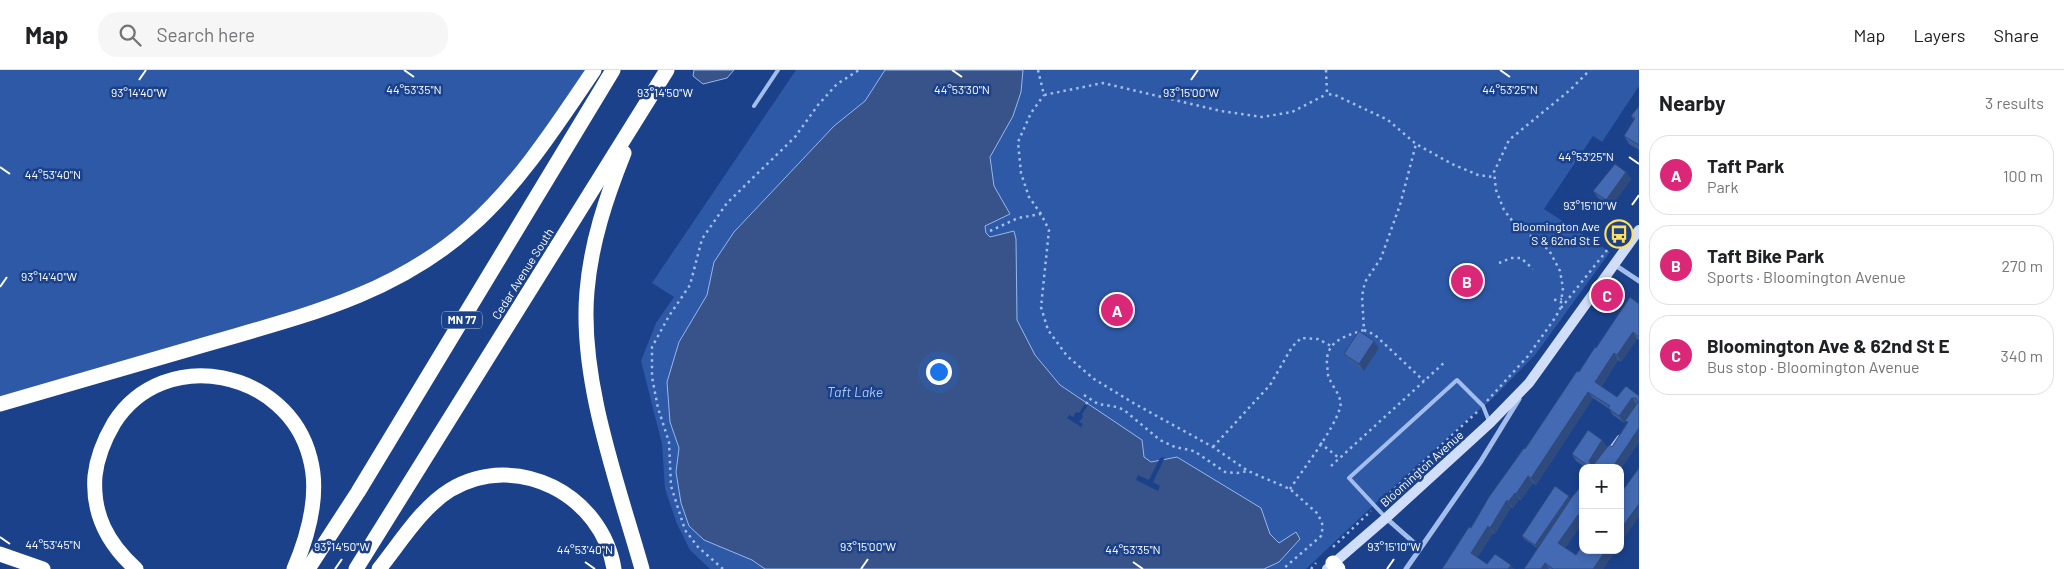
<!DOCTYPE html>
<meta charset="utf-8">
<style>
body{margin:0;font-family:Barlow,sans-serif;background:#f6f6f6;color:#202124}
.controls{position:absolute;right:15px;bottom:15px;display:grid;overflow:hidden;border-radius:10px;box-shadow:0 2px 8px #0003}
.controls button{width:45px;height:45px;display:grid;place-items:center;padding:0;border:0;border-bottom:1px solid #e0e0e0;background:#fff;color:#202124;font:25px sans-serif}
.you{position:absolute;left:938px;top:301px;width:18px;height:18px;margin:-12px;border:4px solid #fff;border-radius:50%;background:#1a73e8;box-shadow:0 0 0 8px #1a73e833}
.badge{display:grid;place-items:center;width:32px;height:32px;border-radius:50%;background:#db2777;color:#fff;font-size:16px;font-weight:700}
.pin{position:absolute;translate:-50% -50%;border:2px solid #fff;box-shadow:0 1px 5px #0006}
.list{margin:0;padding:0;list-style:none}
h2{display:flex;justify-content:space-between;align-items:center;height:65px;margin:0;padding:0 20px;font-size:21px}
h2 small{font-size:16px;font-weight:400;color:#757577}
.list li{display:grid;grid-template-columns:32px 1fr auto;gap:15px;align-items:center;box-sizing:border-box;height:80px;margin:0 10px 10px;padding:0 10px;border:1px solid #e0e0e0;border-radius:20px}
.list b{display:block;font-size:19px;white-space:nowrap}
.list p{margin:0;font-size:16px;white-space:nowrap;color:#757577}
.list em{font-size:16px;font-style:normal;color:#757577}
.icon{flex:none;width:28px;height:28px;fill:none;stroke:currentColor;stroke-width:2;stroke-linecap:round;stroke-linejoin:round}
.map{position:relative;flex:none;width:1639px;height:499px;overflow:hidden}
header{display:flex;align-items:center;gap:30px;box-sizing:border-box;height:70px;padding:0 25px;background:#fff;border-bottom:1px solid #e0e0e0}
header strong{font-size:24px}
nav{display:flex;gap:28px;margin-inline-start:auto;font-size:18px}
.search{width:350px;height:45px;background:#f6f6f6;display:flex;align-items:center;gap:12px;box-sizing:border-box;padding:0 18px;border-radius:20px;color:#757577;font-size:19px}
main{display:flex}
aside{flex:1;background:#fff}
.map>svg:first-child{display:block}
</style>
<header>
<strong>Map</strong>
<div class="search"><svg class="icon" aria-label="search" viewBox="0 0 24 24"><circle cx="10" cy="10" r="6"/><path d="M15 15l6 6"/></svg>Search here</div>
<nav><a>Map</a><a>Layers</a><a>Share</a></nav>
</header>
<main>
<div class="map">
<svg width="1639" height="499" viewBox="0 0 1639 499">
<rect width="100%" height="100%" fill="#1a4189"/>
<g fill="#2d59a7">
<polygon points="0,0 588,0 507,112 478,143 430,183 327,235 0,329"/>
<polygon points="796,0 1639,0 1639,16 1602,72 1593,66 1544,139 1610,182 1535,285 1490,331 1468,349 1379,430 1306,499 710,499 690,480 677,454 665,419 662,374 641,291 656,253 674,227 652,213"/>
</g>
<g fill="#375389" stroke="#96b7ef">
<polygon points="694,0 734,0 727,8 703,14 693,6"/>
<polygon points="885,0 1023,0 1021,22 1013,46 990,87 994,116 1010,144 985,156 986,163 990,167 1014,161 1016,169 1017,250 1035,285 1060,315 1142,370 1144,387 1151,392 1177,387 1261,438 1270,464 1279,473 1296,462 1300,469 1279,492 1264,499 765,499 752,490 704,470 689,456 681,433 676,402 679,378 670,352 667,312 679,272 707,225 714,192 734,162 834,56 865,31"/>
</g>
<g fill="#1a4189">
<polygon points="1085,334 1088,335 1082,344 1083,347 1079,352 1083,354 1081,357 1067,348 1069,345 1073,347 1076,342 1079,343"/>
<polygon points="1165,387 1153,412 1160,416 1158,421 1136,410 1138,405 1149,410 1160,388"/>
</g>
<g fill="none" stroke-linecap="round" stroke-linejoin="round">
<g stroke="#a3beed" stroke-width="2.5" stroke-dasharray="2.5 4" stroke-linecap="butt">
<polyline points="1038,0 1044,25 1103,13 1221,41 1262,47 1292,42 1327,24"/>
<polyline points="1326,0 1327,24 1335,25 1388,50 1416,74 1452,94 1478,105 1493,107"/>
<polyline points="1041,144 1029,127 1021,103 1018,72 1031,43 1044,25"/>
<polyline points="990,161 1018,148 1041,144 1049,160 1041,237 1048,260 1067,286 1094,309 1135,334 1213,377 1248,401 1290,419 1318,444 1323,456 1321,466 1283,499"/>
<polyline points="1499,193 1511,188 1521,188 1533,199"/>
<polyline points="1613,213 1620,218"/>
<polyline points="1554,230 1562,229"/>
<polyline points="1561,238 1608,179"/>
<polyline points="1364,260 1375,265 1424,311"/>
<polyline points="1084,325 1098,334 1117,337 1124,340 1160,370 1175,377 1194,381 1225,402 1237,403 1248,401"/>
<polyline points="1487,331 1528,286 1555,248 1560,239 1563,218 1560,201 1549,180 1514,153 1504,140 1496,120 1494,102 1509,70 1570,20 1590,0"/>
<polyline points="1086,334 1090,329"/>
<polyline points="1320,373 1339,388"/>
<polyline points="1213,377 1270,315 1292,277 1301,268 1318,269 1331,276"/>
<polyline points="1331,396 1446,291"/>
<path d="M1290,419C1304,398 1333,361 1340,338C1343,328 1334,319 1330,310C1327,306 1328,300 1327,295C1325,271 1345,266 1364,260L1362,226L1365,212L1381,188L1400,135L1416,74"/>
<polyline points="1380,432 1477,342"/>
<polyline points="1333,477 1371,441"/>
<polyline points="723,499 698,477 685,460 671,416 669,372 658,338 652,307 652,277 669,246 690,215 702,169 727,133 795,67 818,35 837,14 859,0"/>
<polyline points="1311,499 1316,493"/>
</g>
<g stroke="#a3beed" stroke-width="4">
<polyline points="754,36 778,0"/>
<polyline points="1610,379 1619,367"/>
<polyline points="1386,448 1349,408 1457,310 1483,336 1489,351"/>
</g>
<g stroke="#a3beed" stroke-width="5">
<polyline points="1615,195 1639,211"/>
<polyline points="1386,448 1420,478"/>
<polyline points="1406,499 1481,391 1519,329"/>
</g>
<polyline stroke="#d0def9" stroke-width="10" points="1327,499 1386,448 1490,353 1529,313 1639,160"/>
<g stroke="#fff" stroke-width="15">
<path d="M624,83C606,128 591,173 587,221C579,310 618,414 642,499"/>
<path d="M0,334C69,314 138,294 207,274C303,246 394,225 470,157C519,114 558,53 594,0"/>
<polyline points="0,484 43,499"/>
<polyline points="1333,493 1338,499"/>
<path d="M136,499C108,474 92,445 95,406C97,387 104,370 114,353C164,274 288,300 310,388C320,424 308,466 294,499"/>
<polyline points="308,499 358,422 613,0"/>
<polyline points="356,499 667,0"/>
<path d="M379,499C400,473 421,438 450,420C517,380 602,425 614,499"/>
</g>
</g>
<g fill="#3a5b99">
<polygon points="1639,36 1639,80 1629,74 1624,66 1634,50 1631,46"/>
<polygon points="1626,102 1631,109 1611,137 1598,128 1593,121"/>
<polygon points="1639,234 1639,270 1637,269 1621,292 1618,290 1601,317 1617,327 1639,326 1639,372 1620,400 1620,398 1586,398 1576,391 1572,384 1602,370 1607,377 1612,377 1627,353 1626,351 1624,353 1613,345 1609,339 1593,328 1536,415 1533,413 1521,430 1519,429 1513,438 1511,437 1495,464 1493,463 1477,488 1487,494 1511,495 1514,499 1442,499 1579,302 1596,278"/>
<polygon points="1374,271 1379,278 1364,301 1349,291 1344,284"/>
<polygon points="1583,414 1583,452 1565,478 1576,485 1583,480 1616,480 1603,499 1524,499 1567,435 1537,478 1524,469 1522,466 1571,429"/>
</g>
<g fill="#2f4a7d">
<polygon points="1626,102 1631,109 1611,137 1606,130"/>
<polygon points="1633,262 1637,269 1621,292 1617,285"/>
<polygon points="1374,271 1379,278 1364,301 1359,294"/>
<polygon points="1614,283 1618,290 1599,319 1595,312"/>
<polygon points="1588,322 1593,328 1536,415 1531,408"/>
<polygon points="1632,328 1637,335 1624,353 1619,346"/>
<polygon points="1639,358 1639,372 1620,400 1620,398 1612,398"/>
<polygon points="1602,370 1607,377 1593,398 1589,391"/>
<polygon points="1528,406 1533,413 1521,430 1516,424"/>
<polygon points="1515,423 1519,429 1513,438 1508,432"/>
<polygon points="1569,426 1571,430 1537,478 1535,475"/>
<polygon points="1507,430 1511,437 1495,464 1490,458"/>
<polygon points="1639,434 1639,447 1620,474 1620,460"/>
<polygon points="1578,445 1583,452 1563,480 1558,473"/>
<polygon points="1488,456 1493,463 1476,490 1471,483"/>
<polygon points="1606,480 1616,480 1603,499 1593,499"/>
<polygon points="1545,493 1549,499 1541,499"/>
<polygon points="1511,495 1514,499 1508,499"/>
</g>
<g fill="#436ab2" stroke="#2f4a7d">
<polygon points="1639,36 1639,75 1624,66 1635,48 1631,46"/>
<polygon points="1615,94 1626,102 1606,130 1593,121"/>
<polygon points="1630,227 1639,234 1639,267 1633,262 1617,285 1614,283 1595,312 1617,327 1626,316 1639,326 1639,358 1612,398 1591,398 1572,384 1588,360 1602,370 1589,391 1591,395 1594,394 1609,375 1612,377 1628,352 1625,351 1638,332 1636,328 1632,328 1619,346 1608,338 1610,336 1588,322 1531,408 1528,406 1516,424 1515,423 1508,432 1507,430 1490,458 1488,456 1471,483 1487,494 1495,484 1511,495 1508,499 1442,499 1469,457 1471,458 1489,427 1524,378 1525,379 1577,301 1579,302 1595,277 1596,278"/>
<polygon points="1359,261 1374,271 1359,294 1344,284"/>
<polygon points="1639,398 1639,434 1620,460 1620,424"/>
<polygon points="1583,414 1583,449 1578,445 1558,473 1576,485 1583,474 1583,480 1606,480 1593,499 1553,499 1545,493 1541,499 1524,499 1572,427"/>
<polygon points="1555,416 1569,426 1535,475 1522,466"/>
</g>
<path fill="none" stroke="#fff" stroke-width="2" d="M404,0L414,7M952,0L962,7M1500,0L1510,7M139,10L146,0M665,10L672,0M1191,10L1198,0M1629,87L1639,94M0,97L10,104M1632,135L1639,125M0,217L7,207M0,467L10,474M585,492L595,499M1133,492L1143,499M335,499L342,489M861,499L868,489M1387,499L1394,489"/>
<defs>
<g id="bus-ring" transform="scale(1.4375)"><circle r="9.5" fill="#1a4189" stroke="#ffdf5f" stroke-width="1.5"/><path d="M-5-6H5V4H4V6H2V4H-2V6H-4V4H-5ZM-3.5-4V0h7V-4ZM-3.5 1.2v1.5H-2V1.2ZM2 1.2v1.5H3.5V1.2Z" fill="#ffdf5f"/></g>
</defs>
<g fill-rule="evenodd">
<use href="#bus-ring" x="1619" y="164"/>
</g>
<g text-anchor="middle" stroke-width="5" stroke-linejoin="round" paint-order="stroke">
<rect fill="#1a4189" stroke="#bac6dc" stroke-width="1" x="442" y="241.5" width="40" height="17" rx="4"/>
<g font-size="11" font-weight="bold" fill="#fff">
<text x="462" y="254">MN 77</text>
</g>
<g font-size="12" fill="#fff" stroke="#1a4189" text-anchor="end">
<text x="1600" y="161">Bloomington Ave<tspan x="1600" dy="14">S &amp; 62nd St E</tspan></text>
</g>
<g font-size="12" fill="#fff" stroke="#1a4189">
<text transform="translate(523 204) rotate(-58)" y="4">Cedar Avenue South</text>
<text transform="translate(1422 399) rotate(-42)" y="4">Bloomington Avenue</text>
</g>
<g font-size="14" font-style="italic" fill="#afc8f4" stroke="#1a4189">
<text x="855" y="327">Taft Lake</text>
</g>
</g>
<g font-size="12" text-anchor="middle" fill="#fff" stroke="#1a4189" stroke-width="5" stroke-linejoin="round" paint-order="stroke">
<text x="414" y="24">44°53'35"N</text>
<text x="962" y="24">44°53'30"N</text>
<text x="1510" y="24">44°53'25"N</text>
<text x="139" y="27">93°14'40"W</text>
<text x="665" y="27">93°14'50"W</text>
<text x="1191" y="27">93°15'00"W</text>
<text x="1586" y="91">44°53'25"N</text>
<text x="53" y="109">44°53'40"N</text>
<text x="1590" y="140">93°15'10"W</text>
<text x="49" y="211">93°14'40"W</text>
<text x="53" y="479">44°53'45"N</text>
<text x="342" y="481">93°14'50"W</text>
<text x="868" y="481">93°15'00"W</text>
<text x="1394" y="481">93°15'10"W</text>
<text x="585" y="484">44°53'40"N</text>
<text x="1133" y="484">44°53'35"N</text>
</g>
</svg>
<div class="controls">
<button>+</button>
<button>−</button>
</div>
<div class="you"></div>
<div class="pin badge" style="left:1117px;top:240px">A</div>
<div class="pin badge" style="left:1467px;top:211px">B</div>
<div class="pin badge" style="left:1607px;top:225px">C</div>
</div>
<aside>
<h2>Nearby<small>3 results</small></h2>
<ul class="list">
<li><span class="badge">A</span><div><b>Taft Park</b><p>Park</p></div><em>100 m</em></li>
<li><span class="badge">B</span><div><b>Taft Bike Park</b><p>Sports · Bloomington Avenue</p></div><em>270 m</em></li>
<li><span class="badge">C</span><div><b>Bloomington Ave &amp; 62nd St E</b><p>Bus stop · Bloomington Avenue</p></div><em>340 m</em></li>
</ul>
</aside>
</main>
